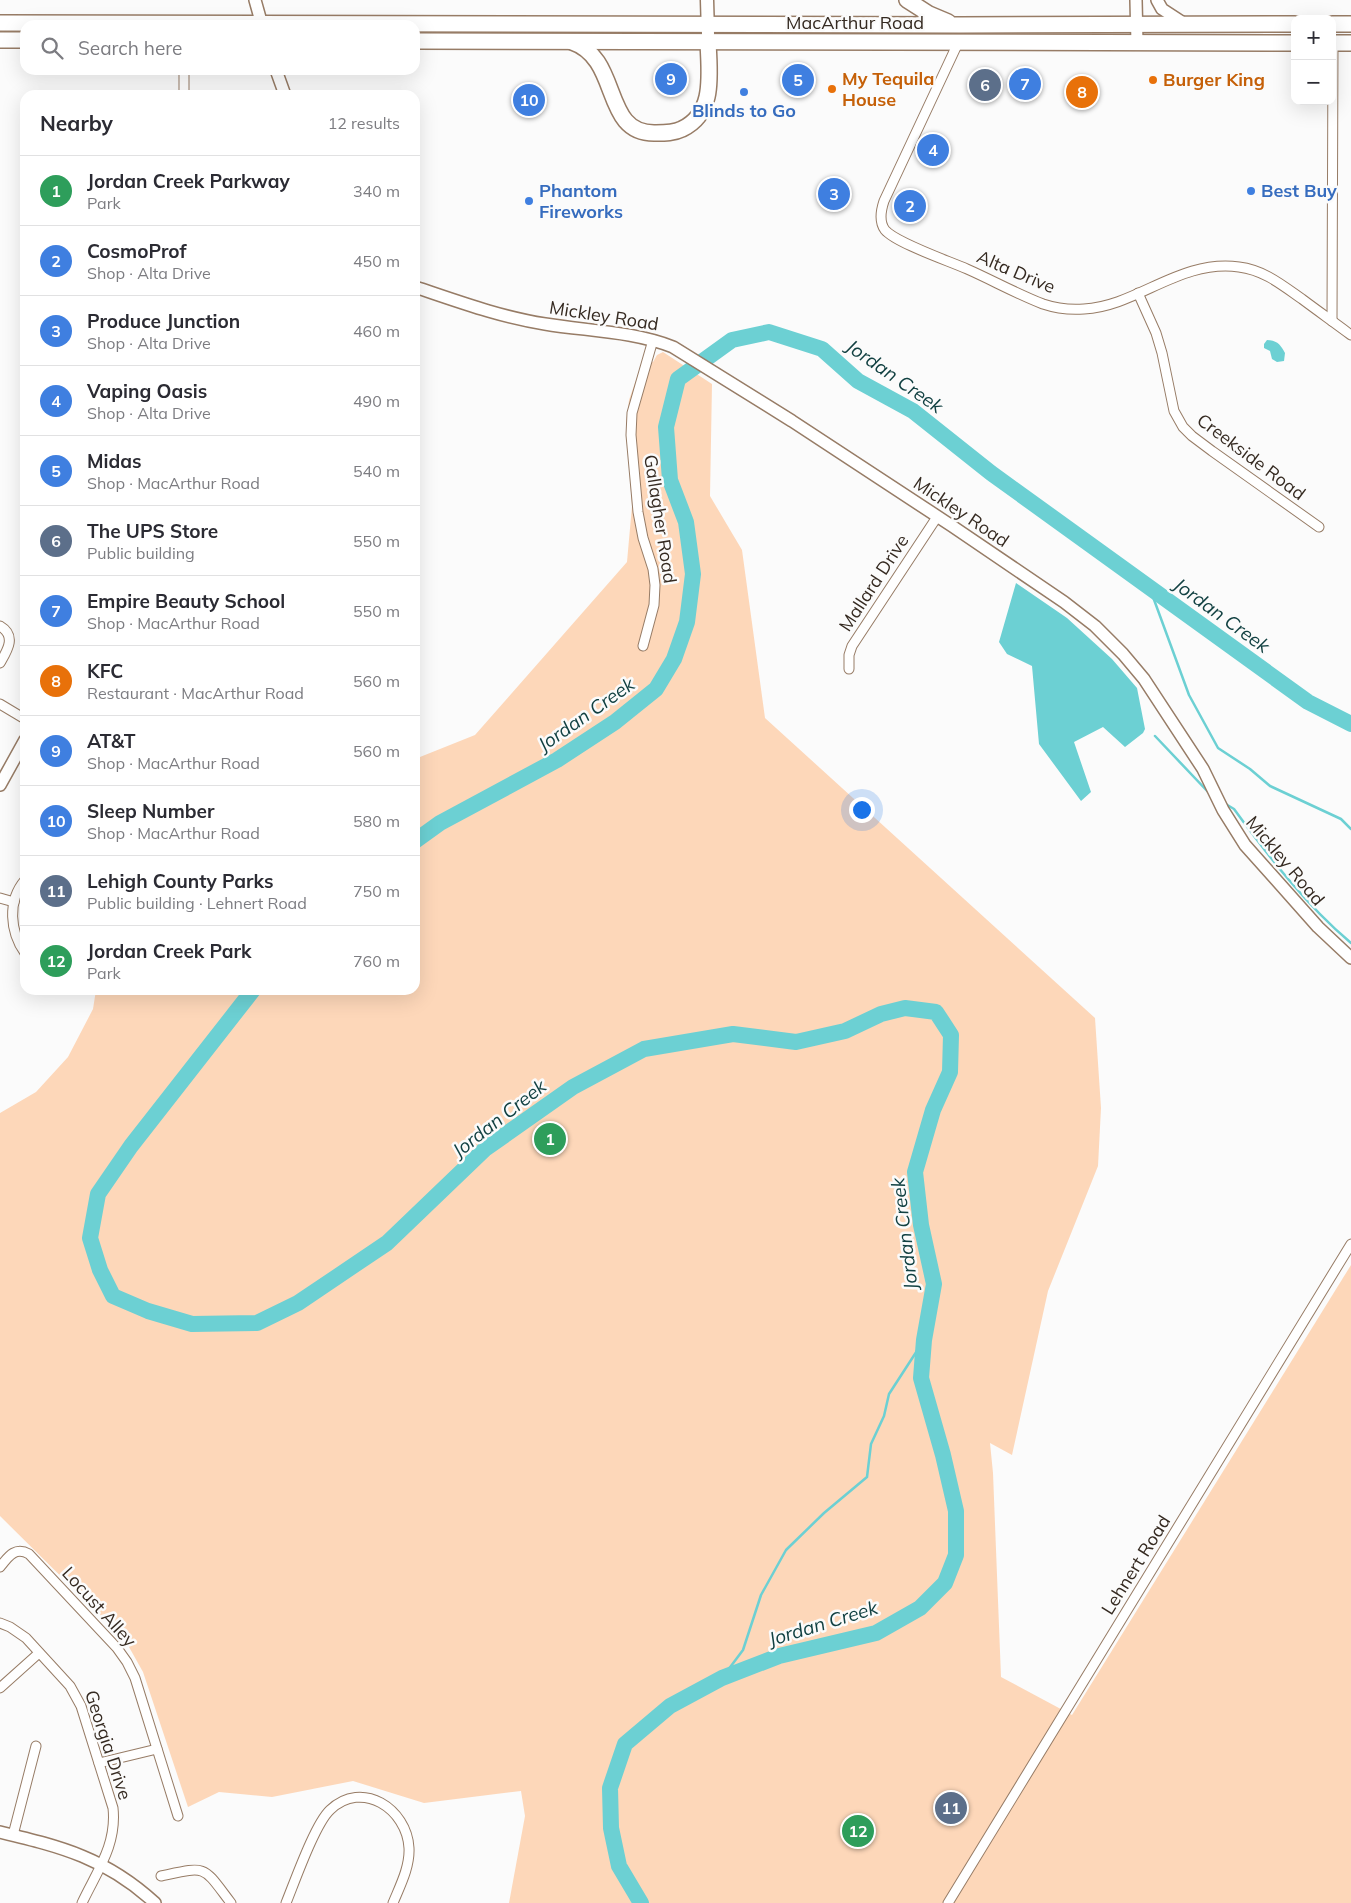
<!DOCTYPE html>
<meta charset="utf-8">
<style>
body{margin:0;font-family:Mulish,sans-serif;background:#f7f7f7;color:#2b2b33}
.controls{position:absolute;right:15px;top:15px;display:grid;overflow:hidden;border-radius:10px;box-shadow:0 5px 20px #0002}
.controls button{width:45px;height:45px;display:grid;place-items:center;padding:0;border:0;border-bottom:1px solid #e1e1e2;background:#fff;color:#2b2b33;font:25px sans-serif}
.you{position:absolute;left:861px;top:809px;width:18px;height:18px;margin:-12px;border:4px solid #fff;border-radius:50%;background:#1a73e8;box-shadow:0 0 0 8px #1a73e833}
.badge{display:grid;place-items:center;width:32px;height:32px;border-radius:50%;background:#ea580c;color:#fff;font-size:16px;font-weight:700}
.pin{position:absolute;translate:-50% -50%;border:2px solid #fff;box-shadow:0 1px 5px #0006}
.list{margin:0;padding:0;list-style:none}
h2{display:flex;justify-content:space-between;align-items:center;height:65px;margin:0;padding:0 20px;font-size:21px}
h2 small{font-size:16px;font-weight:400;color:#7c7c81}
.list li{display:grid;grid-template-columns:32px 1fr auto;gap:15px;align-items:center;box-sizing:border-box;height:70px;padding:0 20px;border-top:1px solid #e1e1e2}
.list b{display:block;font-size:19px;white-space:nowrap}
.list p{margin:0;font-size:16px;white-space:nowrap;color:#7c7c81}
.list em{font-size:16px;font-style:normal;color:#7c7c81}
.icon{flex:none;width:28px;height:28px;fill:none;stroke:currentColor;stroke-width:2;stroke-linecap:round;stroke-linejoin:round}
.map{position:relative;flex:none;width:1351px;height:1903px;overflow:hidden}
.search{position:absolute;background:#fff;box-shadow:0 5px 20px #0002;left:20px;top:20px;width:400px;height:55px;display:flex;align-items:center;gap:12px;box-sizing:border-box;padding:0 18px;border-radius:15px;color:#7c7c81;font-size:19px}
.panel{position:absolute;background:#fff;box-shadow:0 5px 20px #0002;left:20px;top:90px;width:400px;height:905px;border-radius:15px}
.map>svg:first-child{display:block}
</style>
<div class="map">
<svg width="1351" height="1903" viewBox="0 0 1351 1903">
<rect width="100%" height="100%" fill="#fbfbfb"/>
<polygon fill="#fdd7b9" points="663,352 712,384 710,496 742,550 765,718 1095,1018 1101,1108 1098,1166 1048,1291 1012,1455 990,1443 993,1473 1001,1677 1072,1715 1351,1265 1351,1903 509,1903 525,1816 521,1791 424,1803 353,1781 272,1797 219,1792 188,1807 143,1672 129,1647 113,1628 0,1516 0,1113 36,1092 68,1057 93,1009 96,990 415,990 415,759 475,735 627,562 632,506 626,424 629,400 643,360 653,362 657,355"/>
<g fill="#6cd0d3">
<path d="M1267,340C1277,340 1281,345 1285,353L1284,361L1277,362L1272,359L1270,351L1264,348V344Z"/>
<polygon points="1016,583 1067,618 1112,659 1137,688 1145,729 1143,733 1125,747 1103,727 1074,742 1091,792 1081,801 1039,744 1032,666 1007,654 999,642"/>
</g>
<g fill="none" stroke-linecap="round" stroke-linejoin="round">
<g stroke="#6cd0d3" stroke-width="2.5">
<polyline points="1149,586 1189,695 1218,748 1250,769 1270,786 1341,819 1351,829"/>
<polyline points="1155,736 1211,795"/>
<path d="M1224,803L1234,809C1269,857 1306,905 1351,943"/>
<polyline points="722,1678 743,1650 761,1595 786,1550 824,1513 867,1477 871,1444 884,1416 889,1394 924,1340"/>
</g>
<g stroke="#6cd0d3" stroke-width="16">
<polyline points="415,841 440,823 557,760 615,722 656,689 674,659 687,622 693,574 686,522 670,480 666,427 678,379 732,340 769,332 822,349 858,381 913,411 991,473 1308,702 1351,724"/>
<polyline points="253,990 131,1146 98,1194 90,1238 100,1270 113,1296 148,1311 192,1324 257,1323 298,1303 387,1243 485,1149 573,1087 644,1049 733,1034 796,1042 845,1031 881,1014 905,1008 936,1012 951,1035 950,1072 933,1110 915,1172 921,1225 934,1284 924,1340 921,1378 943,1455 956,1511 956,1555 945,1583 920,1608 876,1633 779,1656 722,1678 670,1706 625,1744 610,1788 611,1828 619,1866 641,1903"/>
</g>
<g stroke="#977c66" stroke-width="11">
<g id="minor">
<path d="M958,43L884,201C881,210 879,222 885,230C896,243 949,261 967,269C992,280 1017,294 1043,304C1055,308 1071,310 1084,309C1138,306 1179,259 1239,267C1264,270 1282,285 1302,299C1318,311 1335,323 1351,335"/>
<polyline points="184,95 184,70"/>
<polyline points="1138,293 1156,333 1162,353 1174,411 1183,427 1192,436 1212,451 1319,527"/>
<polyline points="1332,321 1333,43"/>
<path d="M0,626C17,636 7,651 0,663"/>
<polyline points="643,646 654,605 655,585 653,569 643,538 638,512 631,435 632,413 653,340"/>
<polyline points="849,669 849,655 852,646 937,517"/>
<polyline points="0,704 25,719"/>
<path d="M25,880C7,901 10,932 25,953"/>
<polyline points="0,898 14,902"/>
<path d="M0,1567C8,1557 15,1546 29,1554L117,1648L127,1662L135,1678L178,1816"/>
<path d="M0,1623L10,1627L26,1638L70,1686L81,1706L113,1808C117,1845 97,1871 82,1903"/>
<polyline points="0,1688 39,1653"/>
<polyline points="99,1763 157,1749"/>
<polyline points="13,1835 36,1746"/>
<path d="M161,1876C208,1866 202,1865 231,1903"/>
<path d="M286,1903C295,1881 315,1824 330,1810C362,1779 407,1809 409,1848C410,1867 400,1886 393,1903"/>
<polyline points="948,1903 1351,1244"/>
</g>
</g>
<g stroke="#977c66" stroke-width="14">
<g id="tertiary">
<polyline points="255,0 262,25"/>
<polyline points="1136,0 1137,43"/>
<polyline points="1157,0 1162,9 1185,24"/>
<polyline points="276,70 285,95"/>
<path d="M415,287C457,301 500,317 545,324C587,331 632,331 673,347L792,421L952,526L1064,602L1095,626L1123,654L1144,679L1203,769L1223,810L1245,845L1318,927L1351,958"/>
<polyline points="0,785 25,740"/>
<path d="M0,1832C62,1847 106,1858 155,1903"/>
</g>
</g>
<g stroke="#977c66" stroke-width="15">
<polyline id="secondary" points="707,0 708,34"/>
</g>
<g stroke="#977c66" stroke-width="18">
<g id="trunk">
<polyline points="907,0 929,14 948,22"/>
<polyline points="0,23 960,25 1295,24"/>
<polyline points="1332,24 1351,24"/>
<polyline points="0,40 25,40"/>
<polyline points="415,41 1295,43"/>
<path d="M572,42C622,59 601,135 656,133C665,133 674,133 682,129C716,113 709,73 708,41"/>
<polyline points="1332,43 1351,43"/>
</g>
</g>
<use href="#minor" stroke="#fff" stroke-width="9"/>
<use href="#tertiary" stroke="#fff" stroke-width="11"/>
<use href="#secondary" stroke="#fff" stroke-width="12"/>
<use href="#trunk" stroke="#fff" stroke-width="15"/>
</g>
<g fill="#e8710a" stroke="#fbfbfb" stroke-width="2">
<circle cx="1153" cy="80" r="5"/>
<circle cx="832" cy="89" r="5"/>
</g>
<g fill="#3f7fe0" stroke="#fbfbfb" stroke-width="2">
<circle cx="744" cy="92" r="5"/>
<circle cx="1251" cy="191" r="5"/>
<circle cx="529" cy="201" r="5"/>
</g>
<g text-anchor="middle" stroke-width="5" stroke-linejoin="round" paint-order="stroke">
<g font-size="18" fill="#352a21" stroke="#fbfbfb">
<text x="855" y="29">MacArthur Road</text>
<text transform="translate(1016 272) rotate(23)" y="6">Alta Drive</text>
<text transform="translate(604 316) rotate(9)" y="6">Mickley Road</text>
<text transform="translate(1251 457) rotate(37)" y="6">Creekside Road</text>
<text transform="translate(961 512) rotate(34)" y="6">Mickley Road</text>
<text transform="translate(660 519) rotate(81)" y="6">Gallagher Road</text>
<text transform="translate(874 583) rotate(-57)" y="6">Mallard Drive</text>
<text transform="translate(1285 861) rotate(50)" y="6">Mickley Road</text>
<text transform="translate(1136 1565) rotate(-58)" y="6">Lehnert Road</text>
<text transform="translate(99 1607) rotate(48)" y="6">Locust Alley</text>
<text transform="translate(108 1745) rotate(72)" y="6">Georgia Drive</text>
</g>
<g font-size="18" font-weight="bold" fill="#c56008" stroke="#fbfbfb" text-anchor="start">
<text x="842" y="85">My Tequila<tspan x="842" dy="21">House</tspan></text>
<text x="1163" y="86">Burger King</text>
</g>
<g font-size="18" font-weight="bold" fill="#366cbe" stroke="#fbfbfb" text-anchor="start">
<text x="744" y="117" text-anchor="middle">Blinds to Go</text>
<text x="539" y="197">Phantom<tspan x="539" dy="21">Fireworks</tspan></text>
<text x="1261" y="197">Best Buy</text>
</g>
<g font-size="19" font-style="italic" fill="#124142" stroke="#fbfbfb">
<text transform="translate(895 376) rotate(35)" y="7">Jordan Creek</text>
<text transform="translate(1222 615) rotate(36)" y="7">Jordan Creek</text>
<text transform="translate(586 714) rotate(-35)" y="7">Jordan Creek</text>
<text transform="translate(499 1118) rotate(-38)" y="7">Jordan Creek</text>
<text transform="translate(904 1234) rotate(-97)" y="7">Jordan Creek</text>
<text transform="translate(823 1623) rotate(-17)" y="7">Jordan Creek</text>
</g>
</g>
</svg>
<div class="controls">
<button>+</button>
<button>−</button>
</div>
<div class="you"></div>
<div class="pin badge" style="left:550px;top:1139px;background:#2e9e5b">1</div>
<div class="pin badge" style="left:910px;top:206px;background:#3f7fe0">2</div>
<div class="pin badge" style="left:834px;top:194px;background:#3f7fe0">3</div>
<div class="pin badge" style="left:933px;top:150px;background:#3f7fe0">4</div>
<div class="pin badge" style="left:798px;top:80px;background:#3f7fe0">5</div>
<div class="pin badge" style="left:985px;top:85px;background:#5c6f8a">6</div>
<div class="pin badge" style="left:1025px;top:84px;background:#3f7fe0">7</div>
<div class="pin badge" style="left:1082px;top:92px;background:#e8710a">8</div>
<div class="pin badge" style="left:671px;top:79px;background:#3f7fe0">9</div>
<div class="pin badge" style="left:529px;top:100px;background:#3f7fe0">10</div>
<div class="pin badge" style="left:951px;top:1808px;background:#5c6f8a">11</div>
<div class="pin badge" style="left:858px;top:1831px;background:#2e9e5b">12</div>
<div class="search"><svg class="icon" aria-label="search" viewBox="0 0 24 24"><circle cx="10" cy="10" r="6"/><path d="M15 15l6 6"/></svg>Search here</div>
<section class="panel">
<h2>Nearby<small>12 results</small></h2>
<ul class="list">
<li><span class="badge" style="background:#2e9e5b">1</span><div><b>Jordan Creek Parkway</b><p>Park</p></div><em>340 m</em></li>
<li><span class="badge" style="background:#3f7fe0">2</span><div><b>CosmoProf</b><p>Shop · Alta Drive</p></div><em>450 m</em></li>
<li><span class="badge" style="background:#3f7fe0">3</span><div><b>Produce Junction</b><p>Shop · Alta Drive</p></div><em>460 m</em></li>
<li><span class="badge" style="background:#3f7fe0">4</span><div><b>Vaping Oasis</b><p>Shop · Alta Drive</p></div><em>490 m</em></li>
<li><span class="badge" style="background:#3f7fe0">5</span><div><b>Midas</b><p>Shop · MacArthur Road</p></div><em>540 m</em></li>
<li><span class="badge" style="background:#5c6f8a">6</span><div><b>The UPS Store</b><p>Public building</p></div><em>550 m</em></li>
<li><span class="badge" style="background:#3f7fe0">7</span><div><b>Empire Beauty School</b><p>Shop · MacArthur Road</p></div><em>550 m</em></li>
<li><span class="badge" style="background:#e8710a">8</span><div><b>KFC</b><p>Restaurant · MacArthur Road</p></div><em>560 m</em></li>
<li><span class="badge" style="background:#3f7fe0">9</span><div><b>AT&amp;T</b><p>Shop · MacArthur Road</p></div><em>560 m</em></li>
<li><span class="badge" style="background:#3f7fe0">10</span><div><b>Sleep Number</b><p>Shop · MacArthur Road</p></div><em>580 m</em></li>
<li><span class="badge" style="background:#5c6f8a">11</span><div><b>Lehigh County Parks</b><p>Public building · Lehnert Road</p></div><em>750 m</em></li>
<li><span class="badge" style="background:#2e9e5b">12</span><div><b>Jordan Creek Park</b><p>Park</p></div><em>760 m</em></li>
</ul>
</section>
</div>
